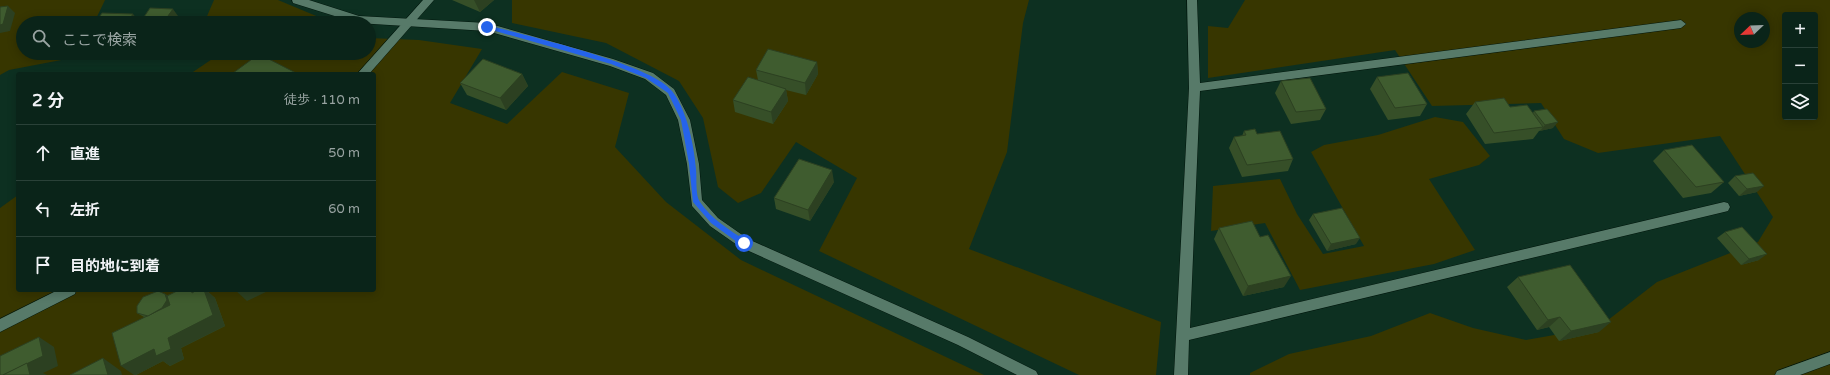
<!DOCTYPE html>
<html lang="ja">
<meta charset="utf-8">
<style>
body{margin:0;font-family:"Varela Round","Noto Sans JP",sans-serif;background:#183026;color:#f1f3f6}
.controls{position:absolute;right:12px;top:12px;display:grid;overflow:hidden;border-radius:4px;box-shadow:0 2px 10px #0003}
.controls button{width:36px;height:36px;display:grid;place-items:center;padding:0;border:0;border-bottom:1px solid #2a4138;background:#0a2419;color:#f1f3f6;font:20px sans-serif}
.compass{position:absolute;left:1734px;top:12px;width:36px;height:36px;border-radius:50%;background:#0a2419;box-shadow:0 2px 10px #0003;rotate:247deg}
.stop{position:absolute;width:12px;height:12px;margin:-9px;border:3px solid #2563eb;border-radius:50%;background:#fff}
.stop.end{background:#2563eb;border-color:#fff;box-shadow:0 1px 4px #0008}
.list{margin:0;padding:0;list-style:none}
h2{display:flex;justify-content:space-between;align-items:center;height:52px;margin:0;padding:0 16px;font-size:17px}
h2 small{font-size:13px;font-weight:400;color:#99a4a2}
.list li{display:grid;grid-template-columns:26px 1fr auto;gap:12px;align-items:center;box-sizing:border-box;height:56px;padding:0 16px;border-top:1px solid #2a4138}
.list b{display:block;font-size:15px;white-space:nowrap}
.list em{font-size:13px;font-style:normal;color:#99a4a2}
.icon{flex:none;width:22px;height:22px;fill:none;stroke:currentColor;stroke-width:2;stroke-linecap:round;stroke-linejoin:round}
.map{position:relative;flex:none;width:1830px;height:375px;overflow:hidden}
.search{position:absolute;background:#0a2419;box-shadow:0 2px 10px #0003;left:16px;top:16px;width:360px;height:44px;display:flex;align-items:center;gap:10px;box-sizing:border-box;padding:0 14px;border-radius:22px;color:#99a4a2;font-size:15px}
.panel{position:absolute;background:#0a2419;box-shadow:0 2px 10px #0003;left:16px;top:72px;width:360px;height:220px;border-radius:4px}
.map>svg:first-child{display:block}
</style>
<div class="map">
<svg width="1830" height="375" viewBox="0 0 1830 375">
<rect width="100%" height="100%" fill="#0d3021"/>
<g fill="#373600" fill-rule="evenodd">
<polygon points="0,0 105,0 94,23 23,23 23,53 79,53 77,57 9,70 0,75"/>
<polygon points="214,0 278,0 333,23 204,23"/>
<polygon points="512,0 1029,0 1023,23 1007,152 969,249 1161,322 1156,375 1079,375 819,251 857,178 796,142 761,193 738,203 718,187 703,118 679,81 606,43 512,23"/>
<path d="M1245,0H1830V375H1250V373L1289,354L1371,336L1430,313L1473,328L1526,340L1599,327L1657,282L1758,242L1773,217L1720,136L1598,153L1564,139L1541,103L1432,106L1395,50L1208,78V26L1228,28ZM1785,15H1815V117H1785ZM1740,18H1764V42H1740Z"/>
<polygon points="369,38 419,40 482,49 450,103 507,124 562,72 629,93 615,147 666,202 741,260 984,375 0,375 0,208 18,195 18,290 374,290 374,74 190,74 221,53 369,53"/>
<polygon points="1435,117 1463,122 1490,156 1479,165 1429,179 1475,250 1434,264 1300,290 1265,223 1211,231 1213,186 1280,179 1297,214 1323,254 1364,246 1311,152 1324,145 1378,135"/>
</g>
<g fill="none" stroke-linecap="round" stroke-linejoin="round">
<g stroke="#00160c" stroke-width="1">
<g id="service">
<polygon points="423,0 434,0 369,74 357,74"/>
<polygon points="58,290 76,290 75,294 0,332 0,319"/>
</g>
</g>
<g stroke="#00160c" stroke-width="1">
<g id="minor">
<polygon points="292,0 309,0 359,16 487,23 613,59 653,73 674,89 690,120 699,164 702,200 718,218 748,239 968,337 1036,371 1038,375 1017,375 958,345 740,247 710,226 692,206 687,164 678,120 666,95 645,79 610,66 487,31 357,23 293,3"/>
<polygon points="1187,0 1197,0 1200,83 1681,20 1686,24 1681,28 1200,91 1190,328 1724,202 1728,203 1730,207 1728,211 1724,212 1189,340 1188,375 1174,375 1189,88"/>
<polygon points="1830,352 1830,364 1800,375 1775,375 1777,371"/>
</g>
</g>
<use href="#service" fill="#577a69" fill-rule="evenodd"/>
<use href="#minor" fill="#577a69" fill-rule="evenodd"/>
</g>
<g fill="#364f28">
<polygon points="452,0 494,0 480,12"/>
<polygon points="817,62 818,74 806,95 786,90 788,101 773,124 735,112 733,100 758,80 756,70"/>
<polygon points="522,74 528,86 506,110 467,95 460,83"/>
<polygon points="1377,77 1427,104 1420,116 1388,120 1370,89"/>
<polygon points="1281,81 1326,109 1320,120 1291,124 1275,93"/>
<polygon points="1475,102 1510,107 1533,113 1534,111 1553,128 1539,131 1533,139 1485,144 1466,114"/>
<polygon points="1244,131 1257,134 1293,159 1288,171 1242,177 1229,148 1234,137 1242,136"/>
<polygon points="1664,150 1724,182 1711,193 1683,198 1653,161"/>
<polygon points="1735,176 1757,192 1739,196 1728,183"/>
<polygon points="834,182 810,221 776,209 774,198"/>
<polygon points="1313,214 1356,244 1327,251 1309,220"/>
<polygon points="1219,228 1284,287 1243,296 1214,239"/>
<polygon points="1725,232 1759,260 1741,265 1717,238"/>
<polygon points="1518,277 1599,332 1559,341 1549,327 1537,330 1507,287"/>
<polygon points="197,290 206,290 215,298 225,326 181,348 184,359 170,366 163,361 136,375 134,375 144,317 137,313 165,294 167,295"/>
</g>
<g fill="#2c4021">
<polygon points="474,0 494,0 480,12"/>
<polygon points="8,6 15,13 10,31 0,33 0,25"/>
<polygon points="173,9 178,16 174,23 163,23"/>
<polygon points="133,14 139,21 137,23 127,23"/>
<polygon points="817,62 818,74 806,95 805,83"/>
<polygon points="522,74 528,86 506,110 500,98"/>
<polygon points="786,89 788,101 773,124 771,112"/>
<polygon points="1558,122 1553,128 1540,131 1545,125"/>
<polygon points="832,170 834,182 810,221 808,210"/>
<polygon points="1764,186 1757,192 1739,196 1747,189"/>
<polygon points="1360,238 1356,244 1327,251 1331,244"/>
<polygon points="1767,254 1759,260 1741,265 1749,259"/>
<polygon points="1291,276 1284,287 1243,296 1248,286"/>
<polygon points="191,290 195,290 201,296 192,293"/>
<polygon points="204,290 206,290 215,298 225,326 181,348 184,359 170,366 163,361 136,375 134,375 121,366 168,338"/>
<polygon points="235,290 270,290 247,301"/>
<polygon points="165,294 172,300 170,314 162,308"/>
<polygon points="1560,317 1549,327 1537,330 1548,320"/>
<polygon points="1611,322 1599,332 1559,341 1571,331"/>
<polygon points="39,337 54,347 58,366 43,373 47,375 3,375"/>
<polygon points="103,358 121,371 122,375 108,375"/>
</g>
<g fill="#3f5c2f" stroke="#2c4021">
<polygon points="8,6 3,24 0,25 0,7"/>
<polygon points="150,8 173,9 163,23 140,23"/>
<polygon points="102,13 133,14 127,23 95,23"/>
<polygon points="768,49 817,62 805,83 756,70"/>
<polygon points="259,54 298,74 235,74 233,73"/>
<polygon points="483,59 522,74 500,98 460,83"/>
<polygon points="1408,73 1427,104 1395,108 1377,77"/>
<polygon points="748,77 786,89 771,112 733,100"/>
<polygon points="1310,78 1326,109 1296,112 1281,81"/>
<polygon points="1504,98 1510,107 1527,105 1543,127 1494,133 1475,102"/>
<polygon points="1547,109 1558,122 1545,125 1534,111"/>
<polygon points="1255,129 1257,134 1280,131 1293,159 1247,165 1234,137 1246,135 1244,131"/>
<polygon points="1692,145 1724,182 1696,187 1664,150"/>
<polygon points="799,159 832,170 808,210 774,198"/>
<polygon points="1753,173 1764,186 1747,189 1735,176"/>
<polygon points="1342,208 1360,238 1331,244 1313,214"/>
<polygon points="1252,221 1260,237 1268,235 1291,276 1248,286 1219,228"/>
<polygon points="1742,227 1767,254 1749,259 1725,232"/>
<polygon points="1570,265 1611,322 1571,331 1560,317 1548,320 1518,277"/>
<polygon points="179,290 191,290 192,293 197,290 204,290 213,315 168,338 171,349 156,356 154,349 121,366 112,333 170,305 167,296"/>
<polygon points="158,291 165,294 167,300 162,308 148,316 137,313 137,306 143,297"/>
<polygon points="39,337 43,356 3,375 0,375 0,356"/>
<polygon points="103,358 108,375 70,375"/>
<polygon points="27,363 30,375 3,375"/>
</g>
<path fill="#2563eb" d="M487,25C524,35 652,64 672,91C687,110 694,145 696,169C697,178 695,195 700,202C711,219 730,230 746,241V245H741L711,223L693,202L689,164L681,120L668,93L646,78L611,64L485,28L484,27Z"/>
</svg>
<div class="controls">
<button>+</button>
<button>−</button>
<button><svg class="icon" aria-label="layers" viewBox="0 0 24 24"><path d="M12 4l9 5-9 5-9-5zM3 14l9 5 9-5"/></svg></button>
</div>
<svg class="compass" viewBox="-18 -18 36 36"><path d="M0-13l5 13h-10z" fill="#e53935"/><path d="M0 13l5-13h-10z" fill="#99a4a2"/></svg>
<div class="stop" style="left:744px;top:243px"></div>
<div class="stop end" style="left:487px;top:27px"></div>
<div class="search"><svg class="icon" aria-label="search" viewBox="0 0 24 24"><circle cx="10" cy="10" r="6"/><path d="M15 15l6 6"/></svg>ここで検索</div>
<section class="panel">
<h2>2 分<small>徒歩 · 110 m</small></h2>
<ul class="list">
<li><svg class="icon" aria-label="ahead" viewBox="0 0 24 24"><path d="M12 20V5M6 11l6-6 6 6"/></svg><div><b>直進</b></div><em>50 m</em></li>
<li><svg class="icon" aria-label="left" viewBox="0 0 24 24"><path d="M17 20v-9H6M10 6l-5 5 5 5"/></svg><div><b>左折</b></div><em>60 m</em></li>
<li><svg class="icon" aria-label="arrive" viewBox="0 0 24 24"><path d="M6 21V4h12l-3 4 3 4H6"/></svg><div><b>目的地に到着</b></div></li>
</ul>
</section>
</div>
